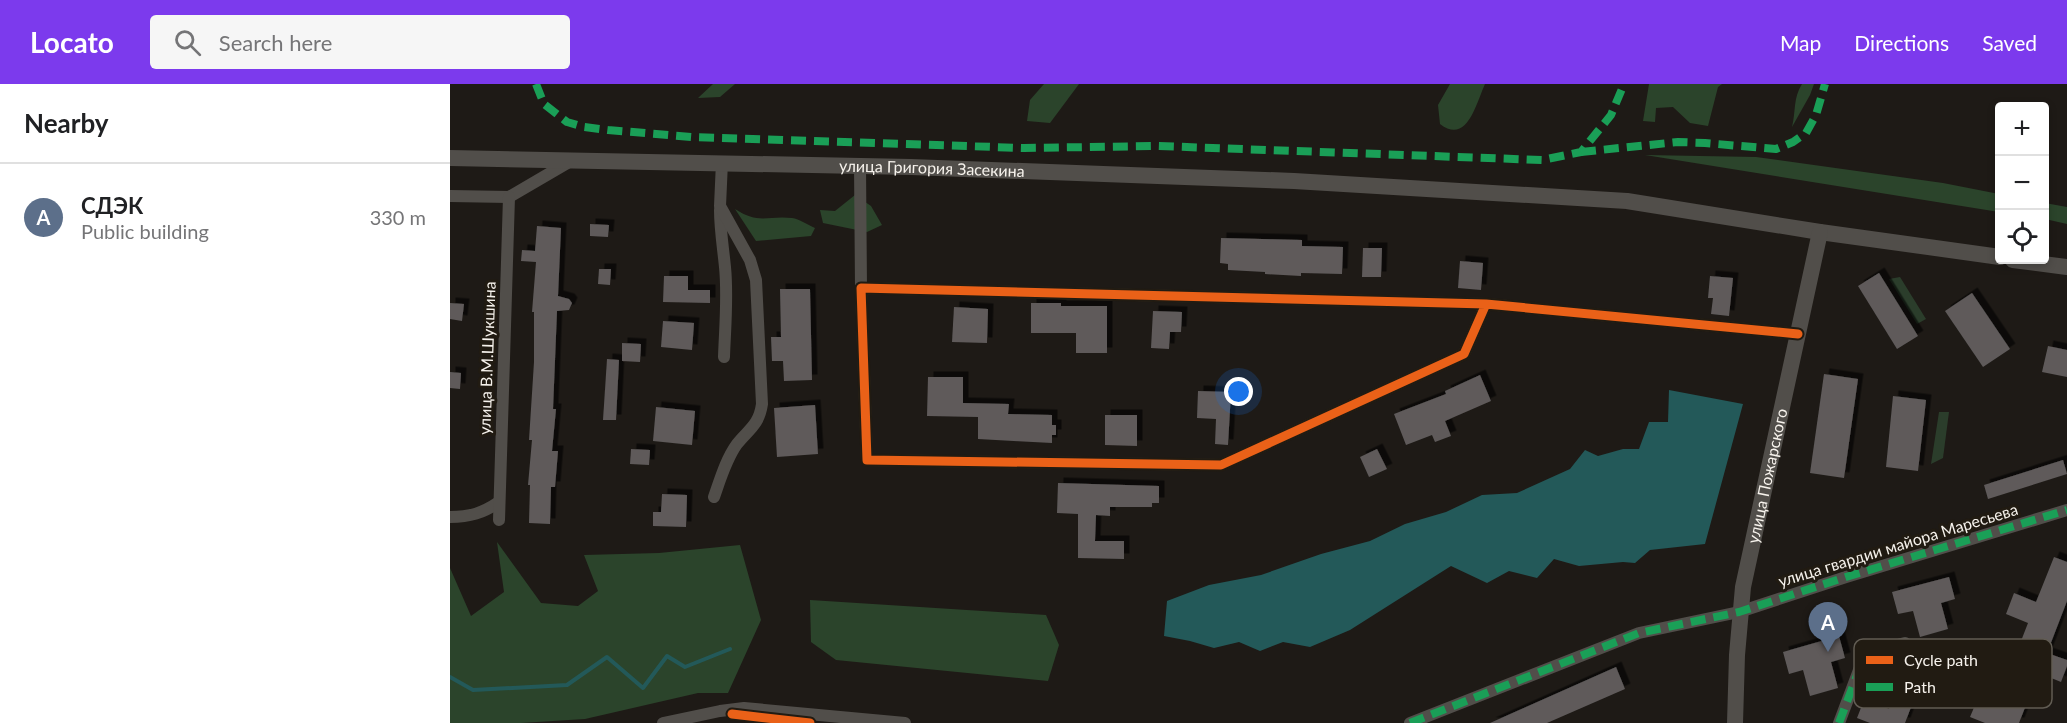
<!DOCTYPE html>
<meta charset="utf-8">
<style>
body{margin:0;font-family:Lato,sans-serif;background:#f6f6f6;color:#202124}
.controls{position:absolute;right:18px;top:18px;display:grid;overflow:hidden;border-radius:6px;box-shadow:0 3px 9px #0003}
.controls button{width:54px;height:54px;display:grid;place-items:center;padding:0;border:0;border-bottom:2px solid #e0e0e0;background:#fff;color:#202124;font:30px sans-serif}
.you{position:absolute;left:789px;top:308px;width:21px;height:21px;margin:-15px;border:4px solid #fff;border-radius:50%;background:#1a73e8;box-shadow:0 0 0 9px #1a73e833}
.badge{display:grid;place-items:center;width:39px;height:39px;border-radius:50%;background:#7c3aed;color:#fff;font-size:20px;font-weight:700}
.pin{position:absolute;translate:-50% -50px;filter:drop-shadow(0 2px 3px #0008)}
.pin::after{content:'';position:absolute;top:32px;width:21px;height:18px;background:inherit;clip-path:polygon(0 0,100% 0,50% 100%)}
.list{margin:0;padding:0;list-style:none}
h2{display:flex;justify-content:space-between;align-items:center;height:78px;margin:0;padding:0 24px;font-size:26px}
h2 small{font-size:20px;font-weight:400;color:#757577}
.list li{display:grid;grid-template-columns:39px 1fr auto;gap:18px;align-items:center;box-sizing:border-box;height:108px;padding:0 24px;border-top:2px solid #e0e0e0}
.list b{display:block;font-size:22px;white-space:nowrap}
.list p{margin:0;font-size:20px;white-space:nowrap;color:#757577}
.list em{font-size:20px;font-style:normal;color:#757577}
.icon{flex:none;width:33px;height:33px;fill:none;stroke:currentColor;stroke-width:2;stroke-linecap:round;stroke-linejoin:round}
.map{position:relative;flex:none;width:1617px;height:639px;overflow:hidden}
header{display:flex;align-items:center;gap:36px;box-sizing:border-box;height:84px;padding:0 30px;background:#7c3aed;color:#fff}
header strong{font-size:28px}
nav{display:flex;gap:33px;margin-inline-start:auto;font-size:21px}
.search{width:420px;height:54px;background:#f6f6f6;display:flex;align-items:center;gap:15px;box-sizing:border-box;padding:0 21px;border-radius:6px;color:#757577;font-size:22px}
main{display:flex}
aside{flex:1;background:#fff}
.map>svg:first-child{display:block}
</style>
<header>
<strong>Locato</strong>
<div class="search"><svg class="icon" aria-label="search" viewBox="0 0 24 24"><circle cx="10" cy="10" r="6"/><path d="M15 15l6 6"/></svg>Search here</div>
<nav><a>Map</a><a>Directions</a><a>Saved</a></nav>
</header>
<main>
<aside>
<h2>Nearby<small></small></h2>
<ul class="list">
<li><span class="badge" style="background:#5c6f8a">A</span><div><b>СДЭК</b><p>Public building</p></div><em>330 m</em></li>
</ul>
</aside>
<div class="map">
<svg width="1617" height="639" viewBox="0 0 1617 639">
<defs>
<filter id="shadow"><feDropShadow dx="5.5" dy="-5.5" stdDeviation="0" flood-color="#0009"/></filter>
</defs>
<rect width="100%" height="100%" fill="#1e1a16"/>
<g fill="#2b3d2b">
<polygon points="1450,193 1476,235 1467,240 1439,195"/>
<polygon points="1489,328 1499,328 1493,374 1481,380"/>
</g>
<g fill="#2b442b">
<polygon points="263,0 285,0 270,13 248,14"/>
<polygon points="594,0 629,0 600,39 577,37 580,16"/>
<path d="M1000,0H1035C1026,20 1017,61 990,40L988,21Z"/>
<polygon points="1199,0 1272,0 1268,3 1258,42 1240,39 1223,23 1206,24 1205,38 1193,37"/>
<path d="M1352,0H1364L1360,11L1342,43C1346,27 1343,14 1352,0Z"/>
<polygon points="1195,71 1306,73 1493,99 1549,110 1549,128"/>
<polygon points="405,111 421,122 432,141 417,148 373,139 370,126 385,127"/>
<polygon points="1595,119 1617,123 1617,140 1595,135"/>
<path d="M285,125C309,141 318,131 342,134C349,135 358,141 365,144L361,152L306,157Z"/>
<polygon points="47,458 91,519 128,522 148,507 134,471 209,469 290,461 311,536 278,609 248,609 135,635 71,639 0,639 0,484 21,532 54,508"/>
<polygon points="360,516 596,531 609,561 598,597 386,576 361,558"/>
</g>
<polygon fill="#235959" points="1219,306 1293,320 1255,460 1200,466 1185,479 1173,478 1129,482 1104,475 1087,494 1059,487 1037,499 1001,482 900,546 860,563 833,558 810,567 789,558 764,564 740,557 714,552 717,517 759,501 811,491 871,470 920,457 955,440 996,428 1032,411 1067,409 1120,385 1135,366 1148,372 1173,365 1189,365 1199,338 1218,338"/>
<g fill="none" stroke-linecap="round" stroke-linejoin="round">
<polyline stroke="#235959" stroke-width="4" points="0,593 23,606 117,601 157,573 193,604 217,572 235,583 280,565"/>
</g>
<g fill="#5e5a5a" filter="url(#shadow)">
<polygon points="140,140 159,141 158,153 140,152"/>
<polygon points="87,142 111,144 108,212 119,215 122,219 119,226 107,227 103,325 106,325 102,367 108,367 105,403 101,403 100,440 79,439 80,401 78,401 82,356 79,356 84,278 84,228 82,228 86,178 71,177 72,166 85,167"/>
<polygon points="771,154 852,156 852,162 893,163 892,190 851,189 851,192 815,190 815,188 778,186 778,180 770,179"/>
<polygon points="913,164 932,164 931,193 912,193"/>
<polygon points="1010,177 1033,179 1031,206 1008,204"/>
<polygon points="149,185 161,185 160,201 148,200"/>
<polygon points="1429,189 1468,252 1447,265 1408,202"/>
<polygon points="214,192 238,192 238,206 260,206 260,219 213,218"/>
<polygon points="1260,192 1283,194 1279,232 1261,230 1263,214 1258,214"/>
<polygon points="330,205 360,205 362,296 334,297 333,277 322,277 321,253 331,253"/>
<polygon points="1522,209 1560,265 1533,283 1495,227"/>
<polygon points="0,219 14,220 12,237 0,235"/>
<polygon points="581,219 611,219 611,222 657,222 657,269 626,269 626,249 581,249"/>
<polygon points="504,223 538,225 537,259 502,258"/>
<polygon points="703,227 732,228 731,248 720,248 719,265 701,264"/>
<polygon points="213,237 244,239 242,266 211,263"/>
<polygon points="172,259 191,260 190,278 172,277"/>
<polygon points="1598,262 1617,266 1617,293 1592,288"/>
<polygon points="157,275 169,276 166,336 153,336"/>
<polygon points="0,288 11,289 10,305 0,304"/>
<polygon points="1374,290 1408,295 1394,394 1360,389"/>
<polygon points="1030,291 1041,317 995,337 1001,352 985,358 982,351 956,361 944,330 996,310 995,307"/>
<polygon points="478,293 513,293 513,319 559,320 558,330 602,331 602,341 606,341 606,351 602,351 602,359 528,355 528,333 477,332"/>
<polygon points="748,307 781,308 778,361 765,360 766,335 747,334"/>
<polygon points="1443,312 1476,316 1468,387 1436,383"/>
<polygon points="365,321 368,370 327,373 324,324"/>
<polygon points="206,323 245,327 242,361 203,357"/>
<polygon points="655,331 687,331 687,362 655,361"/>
<polygon points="181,365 200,366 199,381 180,380"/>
<polygon points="927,365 937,385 919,393 910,373"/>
<polygon points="1613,376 1617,390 1538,415 1534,401"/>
<polygon points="608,399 709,402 709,419 702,419 702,423 660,423 660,432 646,431 645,457 674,457 674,475 628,474 628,430 607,429"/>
<polygon points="212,410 237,411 236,443 203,442 203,428 211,428"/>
<polygon points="1604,473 1617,478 1617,517 1597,569 1617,576 1617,582 1611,598 1589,589 1585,598 1559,588 1578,539 1556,530 1564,509 1586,518"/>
<polygon points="1499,493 1505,515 1491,519 1498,545 1470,553 1463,527 1448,530 1442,508"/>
<polygon points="1389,552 1395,574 1381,578 1388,604 1360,612 1353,586 1339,590 1333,568"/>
<polygon points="1458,576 1476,583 1472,592 1497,602 1489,620 1466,610 1455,639 1420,639 1407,634 1414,616 1439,625"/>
<polygon points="1166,583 1175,605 1097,639 1040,639"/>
<polygon points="1556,613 1576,621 1569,639 1535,639 1520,633 1528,614 1552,624"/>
</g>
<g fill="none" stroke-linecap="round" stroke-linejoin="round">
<g stroke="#514e4a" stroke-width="12">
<polyline points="410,81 411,204"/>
<polyline points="0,112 59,113 119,78"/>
<path d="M270,126C270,145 273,163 275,183C278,213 275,243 274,273"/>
<polyline points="1036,220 1014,270 771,381 417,376 411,204 1036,220 1348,250"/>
<path d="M264,413C270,396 276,375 287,360C299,345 309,341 312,320L306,196L300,176L270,122L272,78"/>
<path d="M0,433C20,433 33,429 49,418"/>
<polyline points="49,436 59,113"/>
<polyline points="213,639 270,627 294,624 455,639"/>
<polyline points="960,639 1189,549 1289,528 1396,493 1617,426"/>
<polyline points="1389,639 1415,570 1455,559"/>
</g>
<g stroke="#514e4a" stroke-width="16">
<path id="s1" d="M0,74L461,83L844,97L1177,117L1370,148L1550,173"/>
<polyline points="1563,176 1617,183"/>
<path id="s2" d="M1285,639L1287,571L1293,503L1370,148"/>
</g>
<g stroke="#1a9f57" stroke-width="8" stroke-dasharray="15 8" stroke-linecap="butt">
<polyline points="86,0 94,20 117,38 134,43 158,46 242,53 574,64 708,62 1092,76 1131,68 1161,31 1174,0"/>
<polyline points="1131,68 1228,58 1255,59 1326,65 1343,58 1356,49 1366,31 1375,0"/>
<polyline points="960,639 1189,549 1289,528 1396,493 1617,426"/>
<polyline points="1389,639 1415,570 1455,559"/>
</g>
<g stroke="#211b12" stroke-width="13">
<g id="cycleway">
<polyline points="1036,220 1014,270 771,381 417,376 411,204 1036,220 1348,250"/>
<polyline points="282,630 360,639"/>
</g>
</g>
<use href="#cycleway" stroke="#ea6118" stroke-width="9"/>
</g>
<g text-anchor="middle" stroke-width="6" stroke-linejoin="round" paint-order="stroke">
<g font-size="16" fill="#f6f2ec" stroke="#211b12">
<text dy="6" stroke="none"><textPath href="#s1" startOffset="482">улица Григория Засекина</textPath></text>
<text transform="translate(37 274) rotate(-88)" y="6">улица В.М.Шукшина</text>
<text dy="6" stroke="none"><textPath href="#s2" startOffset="250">улица Пожарского</textPath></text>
<text transform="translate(1448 461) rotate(-17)" y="6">улица гвардии майора Маресьева</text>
</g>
</g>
<rect x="1404" y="555" width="198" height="69" rx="9" fill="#211b12" stroke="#615c53" stroke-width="1.5"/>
<rect x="1416" y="572" width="27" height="8" fill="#ea6118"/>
<rect x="1416" y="599" width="27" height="8" fill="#1a9f57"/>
<g font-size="16" fill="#f6f2ec">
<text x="1454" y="582">Cycle path</text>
<text x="1454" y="609">Path</text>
</g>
</svg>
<div class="controls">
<button>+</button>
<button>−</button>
<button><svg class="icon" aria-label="locate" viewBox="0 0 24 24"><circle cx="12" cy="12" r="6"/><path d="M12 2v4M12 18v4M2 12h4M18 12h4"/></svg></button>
</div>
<div class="you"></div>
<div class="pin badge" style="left:1378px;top:568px;background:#5c6f8a">A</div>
</div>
</main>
